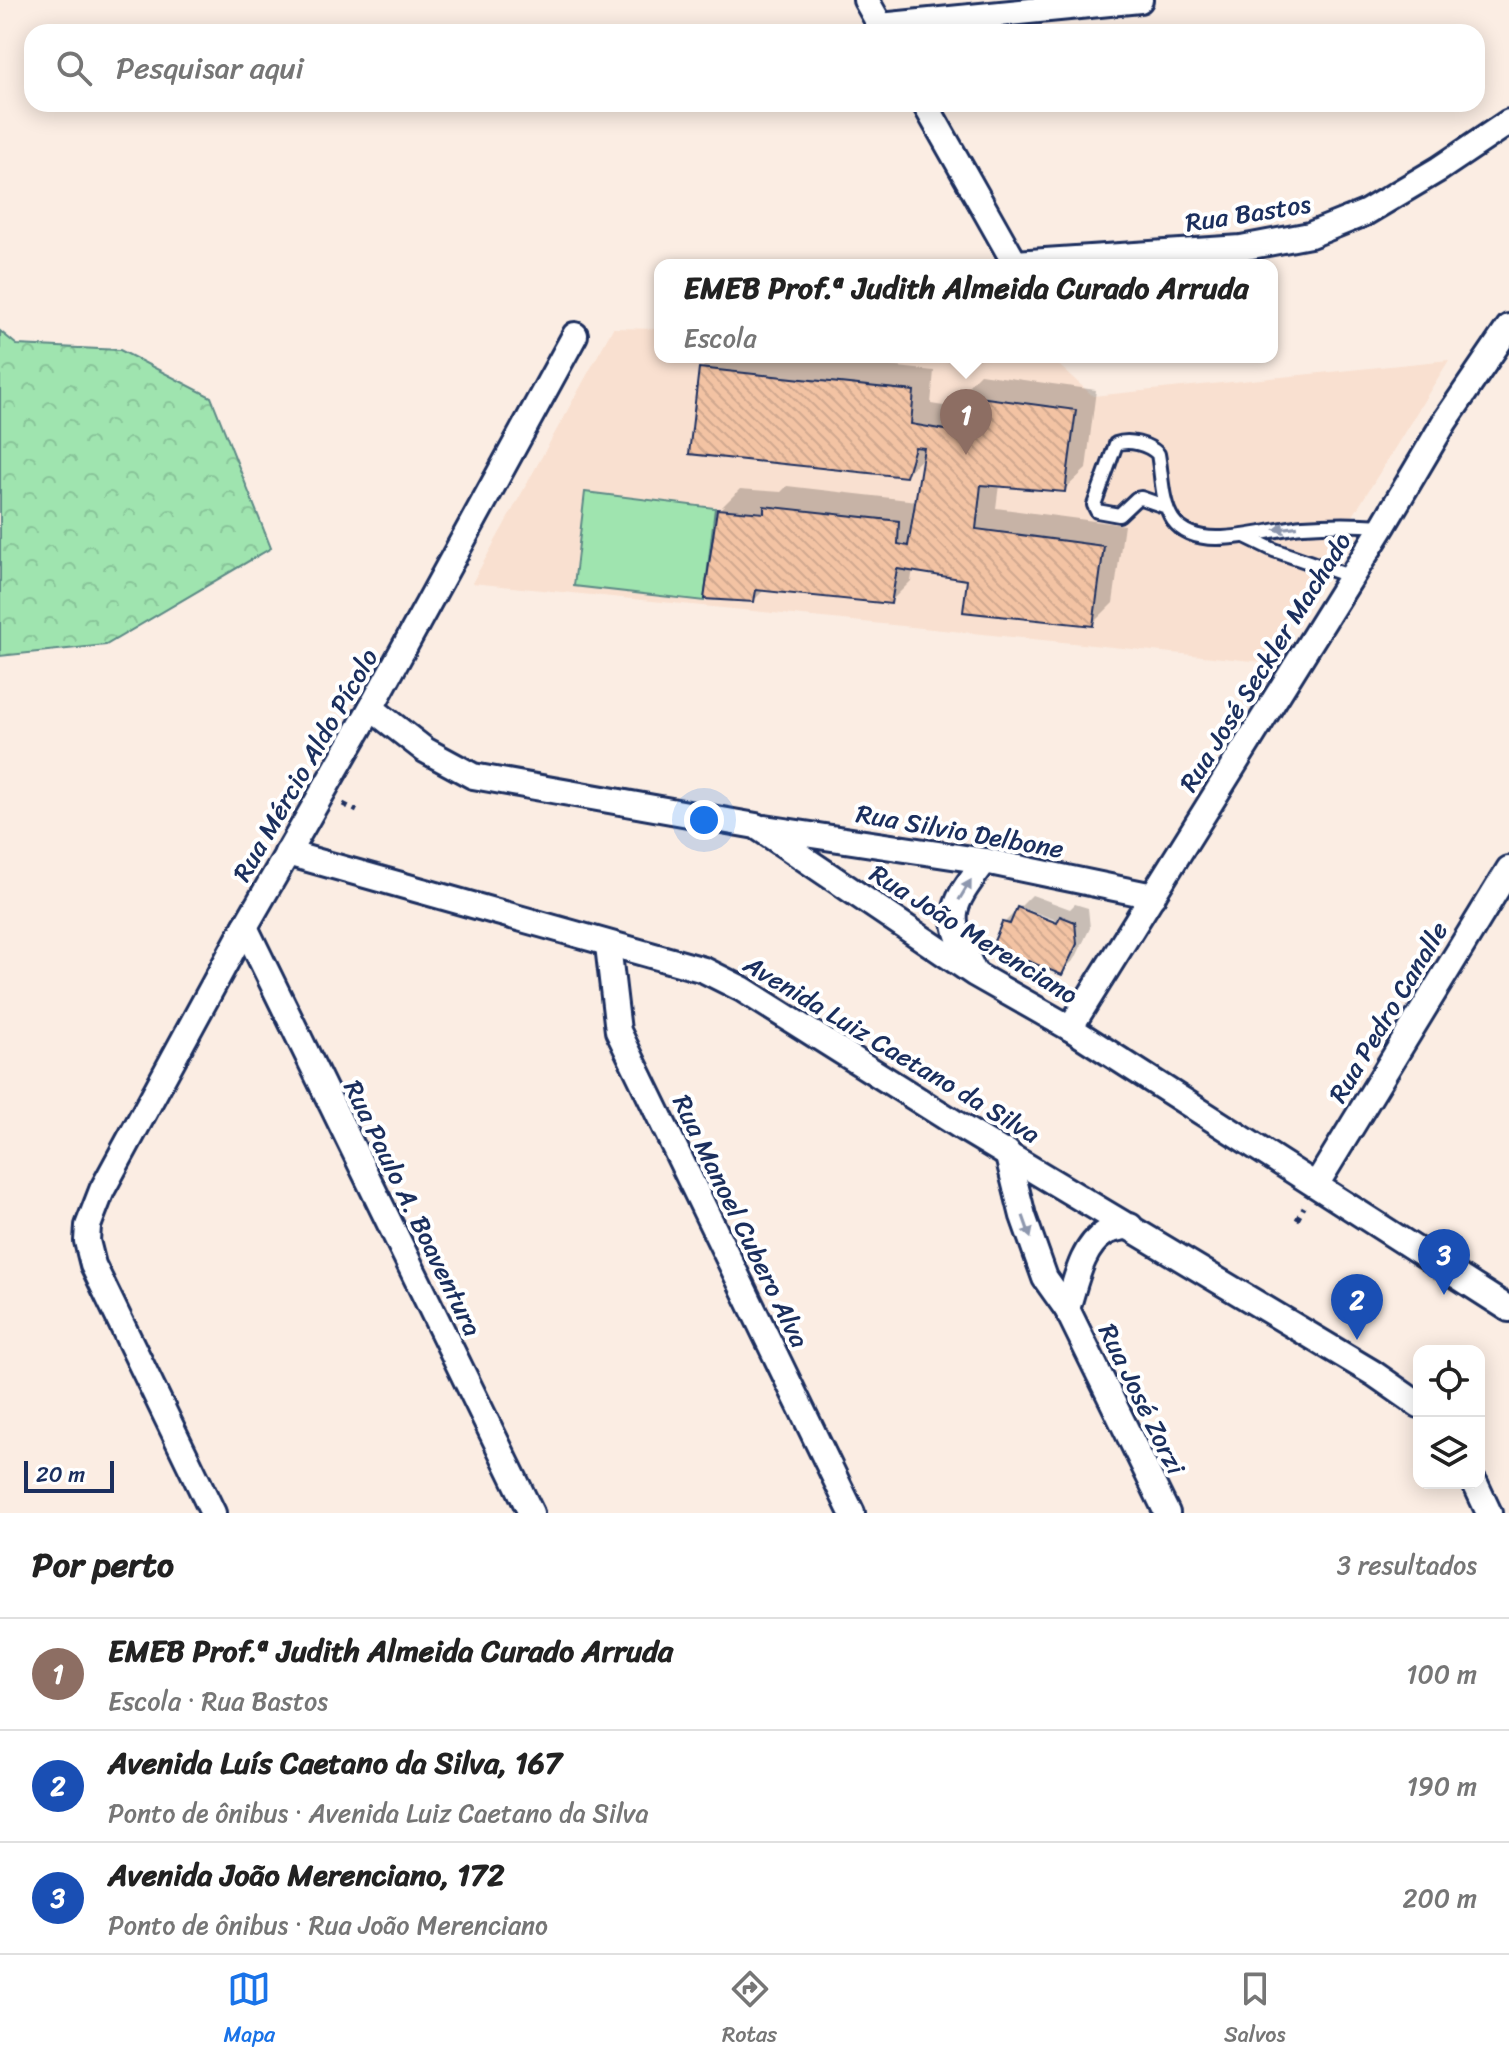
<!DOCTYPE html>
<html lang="pt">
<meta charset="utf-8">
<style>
body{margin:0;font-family:Sriracha,sans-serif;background:#f2f2f2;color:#222}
.controls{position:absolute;right:24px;bottom:24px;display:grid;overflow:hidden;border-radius:16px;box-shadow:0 4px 20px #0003}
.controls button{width:72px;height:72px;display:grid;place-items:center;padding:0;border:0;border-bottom:2px solid #e0e0e0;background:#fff;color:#222;font:40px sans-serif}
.scale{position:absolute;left:24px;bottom:20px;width:90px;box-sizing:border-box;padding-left:8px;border:4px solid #1b2f5e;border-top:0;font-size:22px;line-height:28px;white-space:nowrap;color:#1b2f5e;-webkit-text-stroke:6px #fff;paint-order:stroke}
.you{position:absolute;left:704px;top:820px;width:28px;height:28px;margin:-20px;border:6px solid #fff;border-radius:50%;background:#1a73e8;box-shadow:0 0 0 12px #1a73e833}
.badge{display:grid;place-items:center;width:52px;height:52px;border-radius:50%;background:#1a73e8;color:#fff;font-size:26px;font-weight:700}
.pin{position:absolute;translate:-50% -66px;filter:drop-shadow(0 2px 4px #0008)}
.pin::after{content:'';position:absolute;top:42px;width:28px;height:24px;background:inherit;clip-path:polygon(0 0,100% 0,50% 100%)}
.popup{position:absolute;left:654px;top:259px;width:624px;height:104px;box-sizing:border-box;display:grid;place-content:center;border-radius:16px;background:#fff;filter:drop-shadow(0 2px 6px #0005);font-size:26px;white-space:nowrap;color:#767676}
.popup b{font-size:30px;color:#222}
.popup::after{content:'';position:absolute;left:50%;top:100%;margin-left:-16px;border:16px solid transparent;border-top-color:#fff}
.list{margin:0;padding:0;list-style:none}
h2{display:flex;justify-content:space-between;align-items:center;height:104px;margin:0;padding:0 32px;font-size:34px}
h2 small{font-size:26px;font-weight:400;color:#767676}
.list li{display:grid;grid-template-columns:52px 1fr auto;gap:24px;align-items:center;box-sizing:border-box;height:112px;padding:0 32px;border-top:2px solid #e0e0e0}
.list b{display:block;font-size:30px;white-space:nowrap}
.list p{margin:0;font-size:26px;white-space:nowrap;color:#767676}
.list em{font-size:26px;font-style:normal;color:#767676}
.icon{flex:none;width:44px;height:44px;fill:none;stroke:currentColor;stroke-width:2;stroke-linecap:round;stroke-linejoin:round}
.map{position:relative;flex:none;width:1509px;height:1513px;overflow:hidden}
.search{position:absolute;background:#fff;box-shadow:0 4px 20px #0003;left:24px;right:24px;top:24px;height:88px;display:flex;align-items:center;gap:20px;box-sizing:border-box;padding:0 28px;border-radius:24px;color:#767676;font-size:30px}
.sheet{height:440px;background:#fff}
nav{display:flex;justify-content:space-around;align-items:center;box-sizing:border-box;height:112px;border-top:2px solid #e0e0e0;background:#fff;font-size:22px;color:#767676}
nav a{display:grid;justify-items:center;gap:4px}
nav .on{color:#1a73e8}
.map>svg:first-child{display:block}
</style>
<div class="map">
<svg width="1509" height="1513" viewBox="0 0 1509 1513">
<defs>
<pattern id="forest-crowns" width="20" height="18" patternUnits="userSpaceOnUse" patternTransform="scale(2)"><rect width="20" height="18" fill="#9fe4af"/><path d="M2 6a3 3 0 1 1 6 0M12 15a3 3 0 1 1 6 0" fill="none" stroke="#88c499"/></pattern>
<pattern id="building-back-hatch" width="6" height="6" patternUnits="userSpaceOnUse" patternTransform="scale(2)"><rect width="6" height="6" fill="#f3c3a3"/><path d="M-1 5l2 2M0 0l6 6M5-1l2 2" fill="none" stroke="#d0a88f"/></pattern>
</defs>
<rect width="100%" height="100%" fill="#fbede3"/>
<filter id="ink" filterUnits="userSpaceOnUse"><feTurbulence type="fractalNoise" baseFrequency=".0125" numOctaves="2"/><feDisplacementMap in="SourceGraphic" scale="16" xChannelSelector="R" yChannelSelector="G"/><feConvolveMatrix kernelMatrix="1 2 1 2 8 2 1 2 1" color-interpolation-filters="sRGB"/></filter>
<g filter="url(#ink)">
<polygon fill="#f9e0d0" points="613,328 660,329 660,357 1051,358 1093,396 1449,360 1263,662 472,583"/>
<polygon fill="url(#forest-crowns)" stroke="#5d8a86" stroke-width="2" points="0,331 17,345 120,350 211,397 271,548 106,645 0,656"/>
<polygon fill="#9fe4af" stroke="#5d8a86" stroke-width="2" points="585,492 715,508 704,601 574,586"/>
<g fill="#0003" fill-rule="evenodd">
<polygon points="713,357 809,357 934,371 931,404 956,408 959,395 980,374 1096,390 1086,469 1064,490 999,485 996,508 1124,525 1113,603 1092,624 969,579 913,569 911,581 890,602 765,589 754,600 719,510 740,489 781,492 787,486 917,501 925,456 905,475 701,369"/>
<path d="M1032,895L1070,909L1075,904L1088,908L1090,928L1075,959L1061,972L1004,923ZM1023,908L1067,924L1066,928L1020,911Z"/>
</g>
<g fill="url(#building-back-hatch)" stroke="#1b2f5e" stroke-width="2">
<polygon points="699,368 914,391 911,424 951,431 957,394 1076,410 1065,492 981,485 976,529 1104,546 1093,626 963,612 967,580 897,569 891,604 756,590 754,602 704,599 717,509 764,513 764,506 899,521 898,544 908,546 924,448 915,447 906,477 689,454"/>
<polygon points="1017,907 1057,923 1060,916 1075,922 1077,944 1062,975 992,946 1002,922 1010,924"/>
</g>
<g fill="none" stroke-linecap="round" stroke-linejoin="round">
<g stroke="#1b2f5e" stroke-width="18">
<g id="lane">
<path d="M1167,507L1141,498L1136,499L1119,515L1097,511L1094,505L1116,444C1129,439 1148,444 1158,454C1162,475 1161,502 1173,520C1198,555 1267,529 1303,526C1328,524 1357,524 1383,526"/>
<polyline points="1245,536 1274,550 1349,576"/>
</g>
</g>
<g stroke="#1b2f5e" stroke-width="30">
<g id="street">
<polyline points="866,0 884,32"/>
<polyline points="880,26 1140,0"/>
<polyline points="925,104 1016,265"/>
<polyline points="1015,263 1241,248 1310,235 1365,213 1439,169 1509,122"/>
<polyline points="371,708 425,750 473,776 756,826 975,974 1070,1028 1509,1309"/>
<polyline points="765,828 985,861 1153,896"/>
<polyline points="287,853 704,970 742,989 963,1128 1373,1373 1419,1405"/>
<polyline points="245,927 531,1513"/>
<polyline points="608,945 618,1031 852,1513"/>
<path d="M974,972C947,915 946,912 985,861"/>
<polyline points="1070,1028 1383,526 1445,421 1509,327"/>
<polyline points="1007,1152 1023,1216 1045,1278 1067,1309 1167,1513"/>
<polyline points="1316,1185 1509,869"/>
<path d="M1067,1309C1075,1285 1081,1247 1105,1233C1111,1229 1122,1228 1130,1226"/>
<polyline points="1475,1483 1489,1513"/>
<polyline points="213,1513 93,1265 87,1241 88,1226 102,1190 245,927 371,708 575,335"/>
</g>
</g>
<g stroke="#1b2f5e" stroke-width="5" stroke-dasharray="6 6" stroke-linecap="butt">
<polyline points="343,804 357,811"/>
<polyline points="1297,1220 1304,1207"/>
</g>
<use href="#lane" stroke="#fff" stroke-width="12"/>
<use href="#street" stroke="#fff" stroke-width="24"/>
</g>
<defs><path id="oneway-solid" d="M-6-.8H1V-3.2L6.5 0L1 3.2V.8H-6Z" transform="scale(2)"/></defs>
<g fill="#8d97ae">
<use href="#oneway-solid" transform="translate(1286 528) rotate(172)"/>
<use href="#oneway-solid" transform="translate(965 890) rotate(-59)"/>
<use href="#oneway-solid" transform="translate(1027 1227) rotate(71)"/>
</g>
</g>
<g text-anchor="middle" stroke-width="8" stroke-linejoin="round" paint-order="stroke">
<g font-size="26" fill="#1b2f5e" stroke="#fff">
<text transform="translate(1248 213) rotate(-9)" y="9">Rua Bastos</text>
<text transform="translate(1265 662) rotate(-58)" y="9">Rua José Seckler Machado</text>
<text transform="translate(305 765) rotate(-60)" y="9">Rua Mércio Aldo Pícolo</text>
<text transform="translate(960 831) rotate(10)" y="9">Rua Silvio Delbone</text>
<text transform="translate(974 934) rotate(32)" y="9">Rua João Merenciano</text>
<text transform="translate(1388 1012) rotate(-59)" y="9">Rua Pedro Canalle</text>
<text transform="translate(892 1049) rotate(31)" y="9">Avenida Luiz Caetano da Silva</text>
<text transform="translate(413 1208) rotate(64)" y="9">Rua Paulo A. Boaventura</text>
<text transform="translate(741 1221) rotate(64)" y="9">Rua Manoel Cubero Alva</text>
<text transform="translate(1142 1399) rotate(64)" y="9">Rua José Zorzi</text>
</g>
</g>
</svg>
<div class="controls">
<button><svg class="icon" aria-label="locate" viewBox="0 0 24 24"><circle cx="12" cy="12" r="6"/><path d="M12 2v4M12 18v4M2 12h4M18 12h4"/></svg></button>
<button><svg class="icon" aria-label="layers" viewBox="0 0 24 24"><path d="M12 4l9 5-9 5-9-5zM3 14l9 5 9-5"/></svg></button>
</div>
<div class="scale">20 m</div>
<div class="you"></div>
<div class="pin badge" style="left:966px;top:455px;background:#8d6e63">1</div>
<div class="popup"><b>EMEB Prof.ª Judith Almeida Curado Arruda</b>Escola</div>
<div class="pin badge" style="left:1357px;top:1340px;background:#1a4fb4">2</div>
<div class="pin badge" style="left:1444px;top:1295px;background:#1a4fb4">3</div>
<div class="search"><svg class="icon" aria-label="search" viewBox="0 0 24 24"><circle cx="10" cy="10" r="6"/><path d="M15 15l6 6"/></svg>Pesquisar aqui</div>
</div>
<section class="sheet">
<h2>Por perto<small>3 resultados</small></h2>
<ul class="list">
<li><span class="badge" style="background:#8d6e63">1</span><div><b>EMEB Prof.ª Judith Almeida Curado Arruda</b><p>Escola · Rua Bastos</p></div><em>100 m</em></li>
<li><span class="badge" style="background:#1a4fb4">2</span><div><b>Avenida Luís Caetano da Silva, 167</b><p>Ponto de ônibus · Avenida Luiz Caetano da Silva</p></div><em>190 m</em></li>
<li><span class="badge" style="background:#1a4fb4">3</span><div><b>Avenida João Merenciano, 172</b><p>Ponto de ônibus · Rua João Merenciano</p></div><em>200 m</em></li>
</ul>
</section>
<nav>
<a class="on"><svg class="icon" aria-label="map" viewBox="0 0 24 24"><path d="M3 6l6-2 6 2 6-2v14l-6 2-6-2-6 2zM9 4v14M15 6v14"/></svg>Mapa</a>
<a><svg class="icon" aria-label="directions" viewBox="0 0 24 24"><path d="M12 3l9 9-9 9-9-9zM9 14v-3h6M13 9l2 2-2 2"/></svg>Rotas</a>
<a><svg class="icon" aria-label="saved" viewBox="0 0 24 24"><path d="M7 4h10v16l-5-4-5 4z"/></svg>Salvos</a>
</nav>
